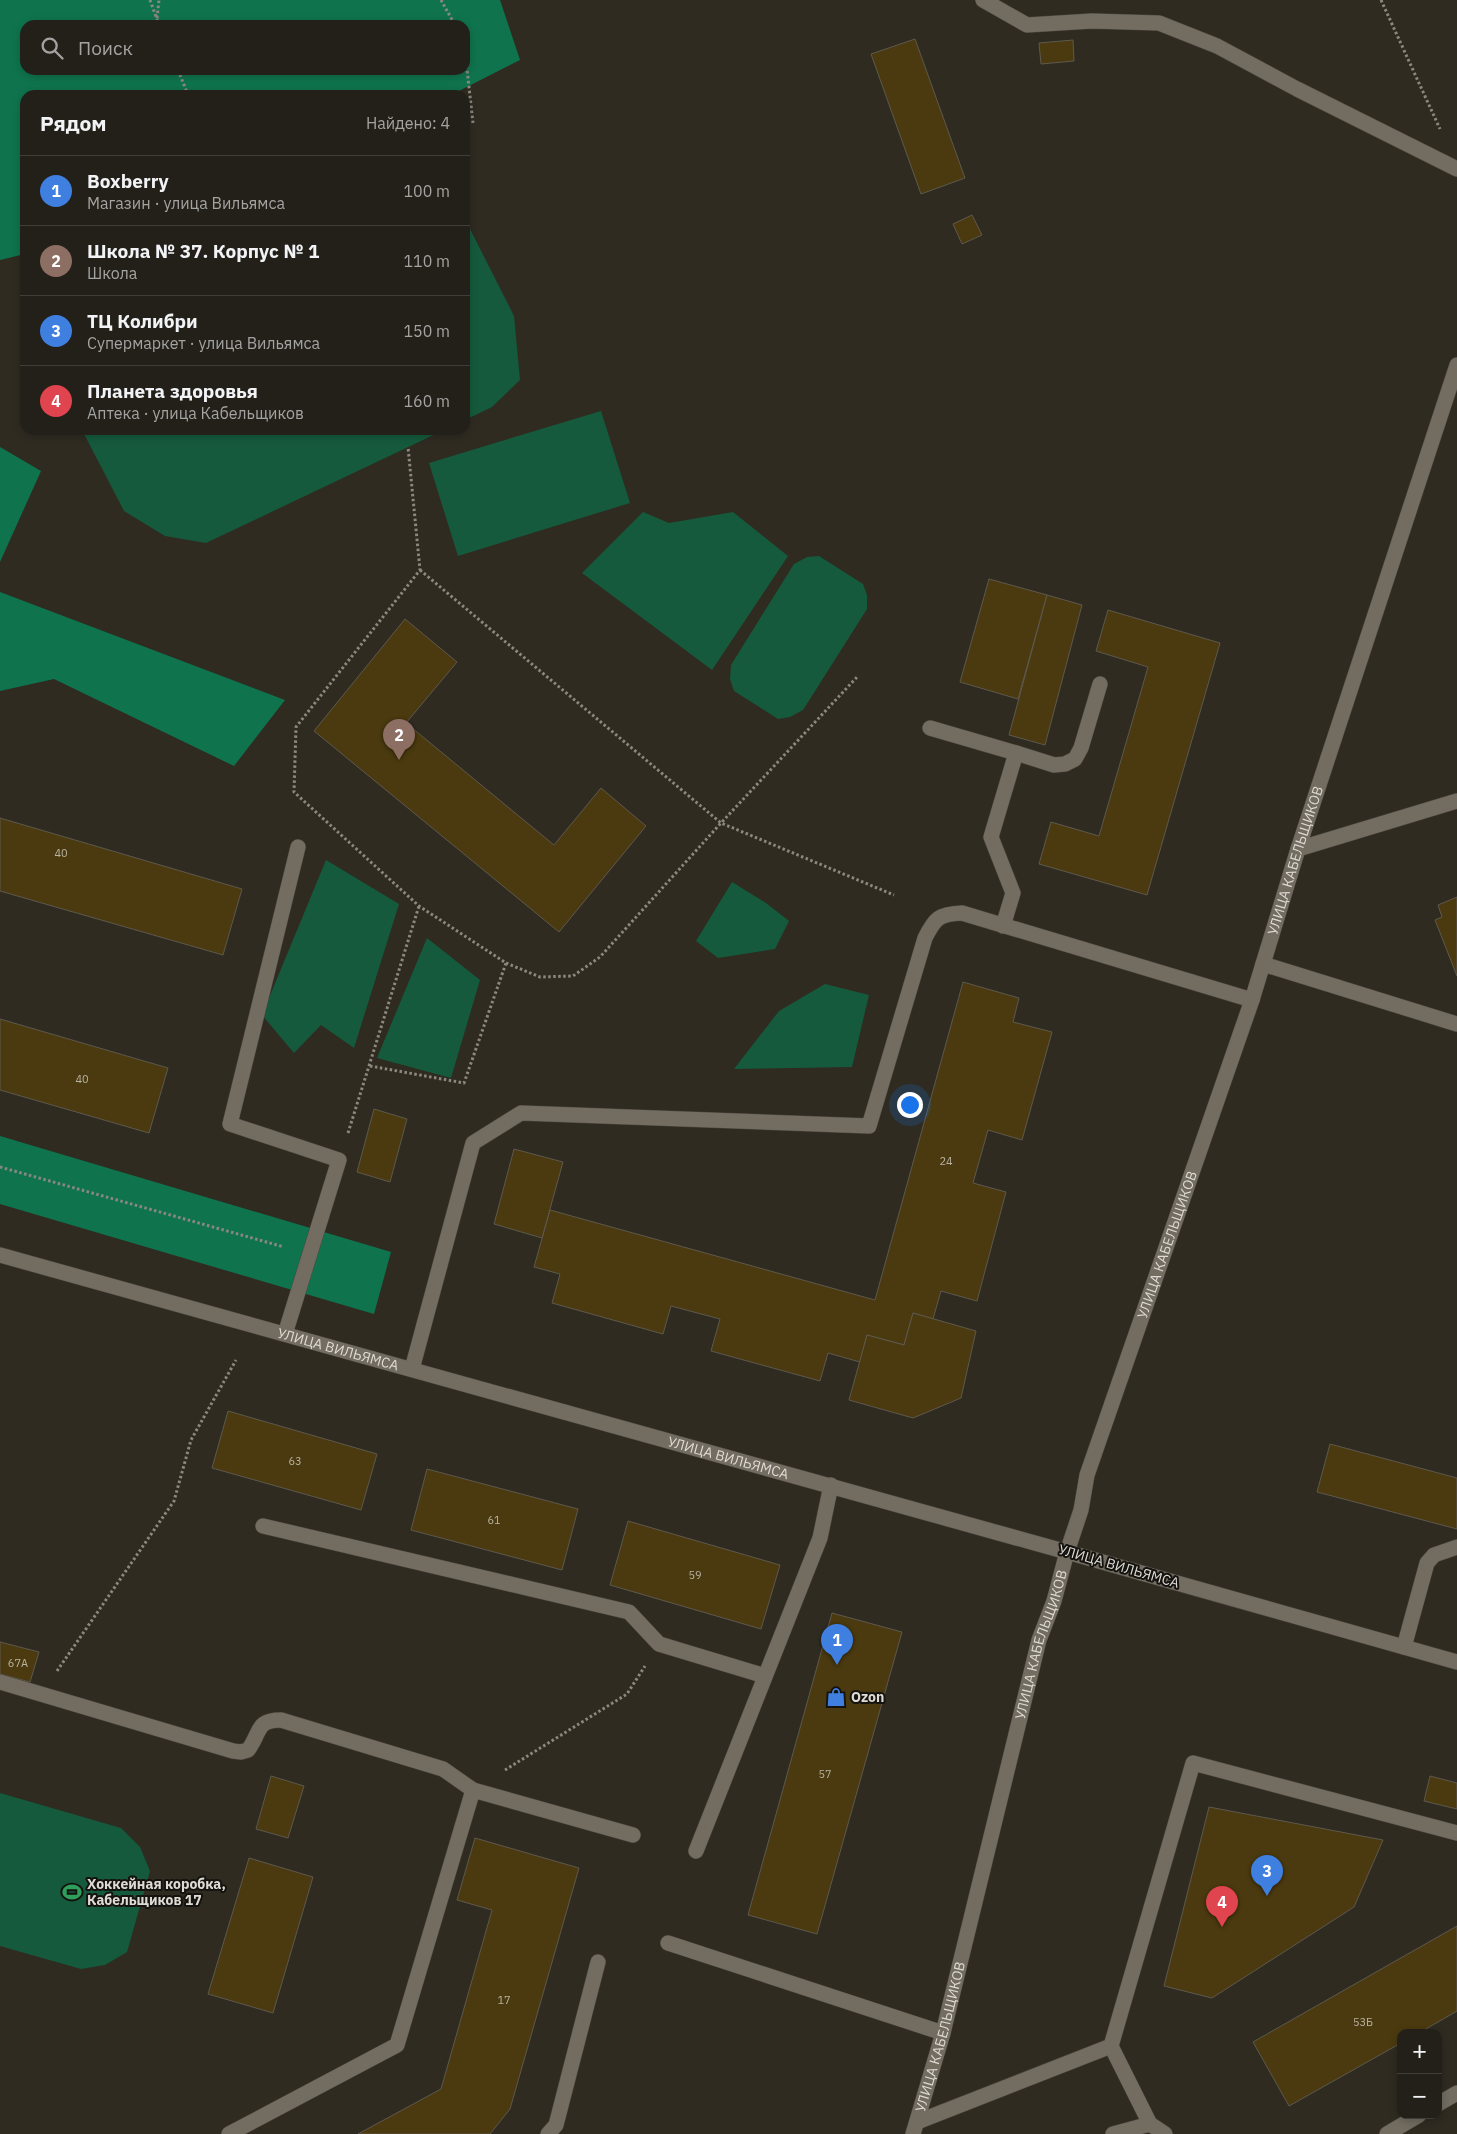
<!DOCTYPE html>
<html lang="ru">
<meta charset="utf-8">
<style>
body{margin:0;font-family:"IBM Plex Sans",sans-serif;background:#2f2d26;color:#f1f3f6}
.controls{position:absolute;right:15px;bottom:15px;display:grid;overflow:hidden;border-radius:10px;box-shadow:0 2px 8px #0003}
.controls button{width:45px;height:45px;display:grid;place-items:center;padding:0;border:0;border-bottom:1px solid #403e38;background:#232019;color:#f1f3f6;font:25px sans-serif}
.you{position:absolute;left:909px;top:1104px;width:18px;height:18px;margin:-12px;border:4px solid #fff;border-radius:50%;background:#1a73e8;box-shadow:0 0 0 8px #1a73e833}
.badge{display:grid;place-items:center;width:32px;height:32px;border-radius:50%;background:#bca0f2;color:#fff;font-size:16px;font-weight:700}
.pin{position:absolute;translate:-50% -41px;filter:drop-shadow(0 1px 2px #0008)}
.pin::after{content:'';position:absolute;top:26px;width:18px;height:15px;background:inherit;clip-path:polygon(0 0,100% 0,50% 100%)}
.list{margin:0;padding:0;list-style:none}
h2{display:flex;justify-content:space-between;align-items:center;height:65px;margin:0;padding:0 20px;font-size:21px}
h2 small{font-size:16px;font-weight:400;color:#a3a3a2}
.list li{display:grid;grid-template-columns:32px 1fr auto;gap:15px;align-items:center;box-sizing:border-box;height:70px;padding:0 20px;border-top:1px solid #403e38}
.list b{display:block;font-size:19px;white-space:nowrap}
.list p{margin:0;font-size:16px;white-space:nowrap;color:#a3a3a2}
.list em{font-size:16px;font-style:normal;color:#a3a3a2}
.icon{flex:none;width:28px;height:28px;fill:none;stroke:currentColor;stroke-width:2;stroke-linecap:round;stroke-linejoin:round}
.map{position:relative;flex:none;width:1457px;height:2134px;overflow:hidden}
.search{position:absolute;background:#232019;box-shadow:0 2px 8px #0003;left:20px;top:20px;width:450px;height:55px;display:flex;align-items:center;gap:12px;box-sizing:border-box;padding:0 18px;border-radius:15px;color:#a3a3a2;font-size:19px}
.panel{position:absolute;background:#232019;box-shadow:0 2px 8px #0003;left:20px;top:90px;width:450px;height:345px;border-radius:15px}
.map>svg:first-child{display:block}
</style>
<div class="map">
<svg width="1457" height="2134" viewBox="0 0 1457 2134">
<rect width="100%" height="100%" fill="#2f2b21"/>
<g fill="#155a3d">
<polygon points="465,219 514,316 520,380 492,407 465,420"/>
<polygon points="601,411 630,503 458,556 429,463"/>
<polygon points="82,430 444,430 206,543 165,536 124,511"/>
<polygon points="643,512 669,523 733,512 788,556 712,670 582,573"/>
<polygon points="819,556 863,584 867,595 867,609 803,710 790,717 778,719 734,691 730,679 731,665 794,564 807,557"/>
<polygon points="326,860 399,904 354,1048 321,1025 294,1053 262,1015"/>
<polygon points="732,882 766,903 789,921 775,949 718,958 696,941"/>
<polygon points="427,938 480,980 451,1078 377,1058"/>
<polygon points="825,984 869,995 852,1067 734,1069 779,1011"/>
<polygon points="0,1793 121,1828 140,1847 150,1871 127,1952 105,1965 81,1969 0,1946"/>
</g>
<g fill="#0f744e" fill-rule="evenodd">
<path d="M0,0H500L520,60L451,95H25V254L0,260ZM25,25H465V70H25Z"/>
<polygon points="0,447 41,471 0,562"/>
<polygon points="0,592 285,700 234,766 54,679 0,691"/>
<polygon points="0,1136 391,1252 374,1314 0,1204"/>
</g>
<g fill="#4b3a0f" stroke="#5e594e">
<polygon points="915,39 965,178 921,194 871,54"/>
<polygon points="1073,40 1074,61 1041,64 1039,43"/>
<polygon points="972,215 982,235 962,244 953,224"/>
<polygon points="989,579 1047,595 1018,699 960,682"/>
<polygon points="1047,595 1082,605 1045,745 1009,735"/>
<polygon points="1108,610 1220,643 1147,895 1039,864 1051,822 1099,836 1148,667 1096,651"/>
<polygon points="405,619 457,662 406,723 554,845 601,788 646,826 559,932 314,731"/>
<polygon points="0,818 242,889 223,955 0,891"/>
<polygon points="1457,897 1457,976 1435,920 1442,917 1438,905"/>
<polygon points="963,982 1019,998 1013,1022 1052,1032 1022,1140 988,1130 973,1183 1006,1192 977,1301 941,1291 933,1319 913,1313 904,1345 867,1335 860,1362 828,1353 820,1381 711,1351 720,1319 671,1306 663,1334 552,1303 560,1274 534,1267 550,1210 875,1300"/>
<polygon points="0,1019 168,1068 149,1133 0,1090"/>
<polygon points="374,1109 407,1119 390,1182 357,1172"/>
<polygon points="514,1149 563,1162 542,1238 494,1224"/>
<polygon points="913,1313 976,1331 961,1398 913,1418 849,1400 867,1335 904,1345"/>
<polygon points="228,1411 377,1454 361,1510 212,1468"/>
<polygon points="1330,1444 1457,1478 1457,1529 1317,1492"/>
<polygon points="427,1469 578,1509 562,1570 411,1530"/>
<polygon points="628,1521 780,1565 761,1629 610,1585"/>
<polygon points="832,1613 902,1632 817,1934 748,1915"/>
<polygon points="0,1642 39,1652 30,1682 0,1674"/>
<polygon points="271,1776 304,1786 288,1838 256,1829"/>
<polygon points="1430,1776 1457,1783 1457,1809 1424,1801"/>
<polygon points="1209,1807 1383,1840 1354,1907 1212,1998 1164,1986"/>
<polygon points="475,1838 579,1868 510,2109 490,2134 358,2134 441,2089 492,1910 457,1900"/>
<polygon points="249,1858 313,1877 273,2013 208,1994"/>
<polygon points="1457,1926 1457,2011 1419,2033 1401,2033 1401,2043 1289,2106 1253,2042"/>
</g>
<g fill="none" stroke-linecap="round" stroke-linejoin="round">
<g stroke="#4b473f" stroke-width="16">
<g id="lane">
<polyline points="983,0 1027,25 1092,21 1159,23 1217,46 1297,89 1457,169"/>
<polyline points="930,728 1016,753"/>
<polyline points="1003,926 1013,893 991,837 1016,753 1054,765 1065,764 1075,759 1081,748 1100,684"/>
<polyline points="1263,964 1457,1024"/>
<polyline points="285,1334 339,1160 230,1124 298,847"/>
<path d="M412,1369L473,1143L521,1113L869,1126L925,938C935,918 939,914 962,913L1252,1000"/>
<polyline points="263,1526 629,1612 659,1644 765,1676"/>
<polyline points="1404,1647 1427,1563 1434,1555 1457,1547"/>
<path d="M0,1682L233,1751L241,1752L248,1750C261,1733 255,1720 281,1720L443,1769L473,1790"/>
<polyline points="696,1851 820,1538 831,1485"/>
<polyline points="668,1943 943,2033"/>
<polyline points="1111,2046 1150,2124 1165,2134"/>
<polyline points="1438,2104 1457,2093"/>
<polyline points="917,2122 1111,2046 1193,1763 1457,1833"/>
<polyline points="229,2134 397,2045 473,1790 633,1835"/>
<polyline points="548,2134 556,2125 598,1962"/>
<polyline points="1113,2134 1150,2124"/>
<polyline points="1387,2134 1419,2115"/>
</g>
</g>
<g stroke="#4b473f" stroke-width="16">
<g id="street">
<polyline points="1298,849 1457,801"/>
<path id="s1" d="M0,1255L1067,1552"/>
<path id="s2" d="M913,2134L943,2033L1039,1640L1054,1601L1067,1552L1081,1510L1087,1475L1252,1000L1298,849L1457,365"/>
</g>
</g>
<g stroke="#4b473f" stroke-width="16">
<polyline id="secondary" points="1067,1552 1457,1662"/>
</g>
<g stroke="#8c8880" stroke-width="3" stroke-dasharray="2.5 2.5" stroke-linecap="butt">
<polyline points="150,0 159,25"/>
<polyline points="441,0 455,25"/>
<polyline points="1381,0 1440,129"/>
<polyline points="157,18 159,0"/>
<polyline points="465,51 473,123"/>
<polyline points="178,70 188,95"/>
<polyline points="420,570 721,823 858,676"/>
<polyline points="506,963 540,977 573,976 600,957 721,823 894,895"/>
<polyline points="370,1066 464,1083 506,963 419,906 294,792 296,727 420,570 408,447"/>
<polyline points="348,1133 419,906"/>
<polyline points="0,1167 284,1247"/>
<polyline points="57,1671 174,1501 191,1440 236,1360"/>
<polyline points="505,1770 627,1694 645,1666"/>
</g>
<use href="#lane" stroke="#726c61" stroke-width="15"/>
<use href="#street" stroke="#726c61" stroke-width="15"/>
<use href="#secondary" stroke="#726c61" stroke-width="15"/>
</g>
<defs>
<g id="shop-bare" transform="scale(1.5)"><path d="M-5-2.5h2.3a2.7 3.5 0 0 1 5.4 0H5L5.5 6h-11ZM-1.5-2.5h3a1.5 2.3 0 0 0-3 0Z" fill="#3f7fe0" stroke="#15130f" stroke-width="2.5" paint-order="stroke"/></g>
<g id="stadium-bare" transform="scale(1.5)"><path d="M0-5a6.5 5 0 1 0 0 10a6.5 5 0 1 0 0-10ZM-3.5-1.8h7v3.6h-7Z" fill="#2e9e5b" stroke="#15130f" stroke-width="2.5" paint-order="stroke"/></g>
</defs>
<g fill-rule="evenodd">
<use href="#shop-bare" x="836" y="1697"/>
<use href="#stadium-bare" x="72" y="1892"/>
</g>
<g text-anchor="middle" stroke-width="4" stroke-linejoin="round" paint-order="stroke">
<g font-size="11" fill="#b9b3a3">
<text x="61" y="857">40</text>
<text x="82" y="1083">40</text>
<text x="946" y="1165">24</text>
<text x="295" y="1465">63</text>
<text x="494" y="1524">61</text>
<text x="695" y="1579">59</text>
<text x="18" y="1667">67А</text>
<text x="825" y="1778">57</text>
<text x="504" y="2004">17</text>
<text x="1363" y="2026">53Б</text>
</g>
<g font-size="14" fill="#dedbd4" stroke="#15130f">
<text dy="5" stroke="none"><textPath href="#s2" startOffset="1331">УЛИЦА КАБЕЛЬЩИКОВ</textPath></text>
<text dy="5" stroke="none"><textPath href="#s2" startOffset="926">УЛИЦА КАБЕЛЬЩИКОВ</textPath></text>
<text dy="5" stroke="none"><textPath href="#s1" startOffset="351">УЛИЦА ВИЛЬЯМСА</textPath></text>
<text dy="5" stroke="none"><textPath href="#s1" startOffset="756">УЛИЦА ВИЛЬЯМСА</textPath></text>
<text transform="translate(1119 1566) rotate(16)" y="5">УЛИЦА ВИЛЬЯМСА</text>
<text dy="5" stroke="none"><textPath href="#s2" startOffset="506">УЛИЦА КАБЕЛЬЩИКОВ</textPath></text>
<text dy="5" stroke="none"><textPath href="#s2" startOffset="101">УЛИЦА КАБЕЛЬЩИКОВ</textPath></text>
</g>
<g font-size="14" font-weight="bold" fill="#dedbd4" stroke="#15130f" text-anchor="start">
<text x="851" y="1702">Ozon</text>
<text x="87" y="1889">Хоккейная коробка,<tspan x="87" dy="16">Кабельщиков 17</tspan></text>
</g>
</g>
</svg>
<div class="controls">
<button>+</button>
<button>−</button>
</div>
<div class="you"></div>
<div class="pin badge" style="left:837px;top:1665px;background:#3f7fe0">1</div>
<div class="pin badge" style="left:399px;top:760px;background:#8d6e63">2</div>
<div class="pin badge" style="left:1267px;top:1896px;background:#3f7fe0">3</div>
<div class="pin badge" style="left:1222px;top:1927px;background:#e0444e">4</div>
<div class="search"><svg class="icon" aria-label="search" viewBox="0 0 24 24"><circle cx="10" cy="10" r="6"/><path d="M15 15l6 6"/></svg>Поиск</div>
<section class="panel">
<h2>Рядом<small>Найдено: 4</small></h2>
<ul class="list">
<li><span class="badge" style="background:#3f7fe0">1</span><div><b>Boxberry</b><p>Магазин · улица Вильямса</p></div><em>100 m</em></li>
<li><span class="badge" style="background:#8d6e63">2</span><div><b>Школа № 37. Корпус № 1</b><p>Школа</p></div><em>110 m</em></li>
<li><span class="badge" style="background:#3f7fe0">3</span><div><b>ТЦ Колибри</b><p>Супермаркет · улица Вильямса</p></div><em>150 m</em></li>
<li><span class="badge" style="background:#e0444e">4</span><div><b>Планета здоровья</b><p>Аптека · улица Кабельщиков</p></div><em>160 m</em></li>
</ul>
</section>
</div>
